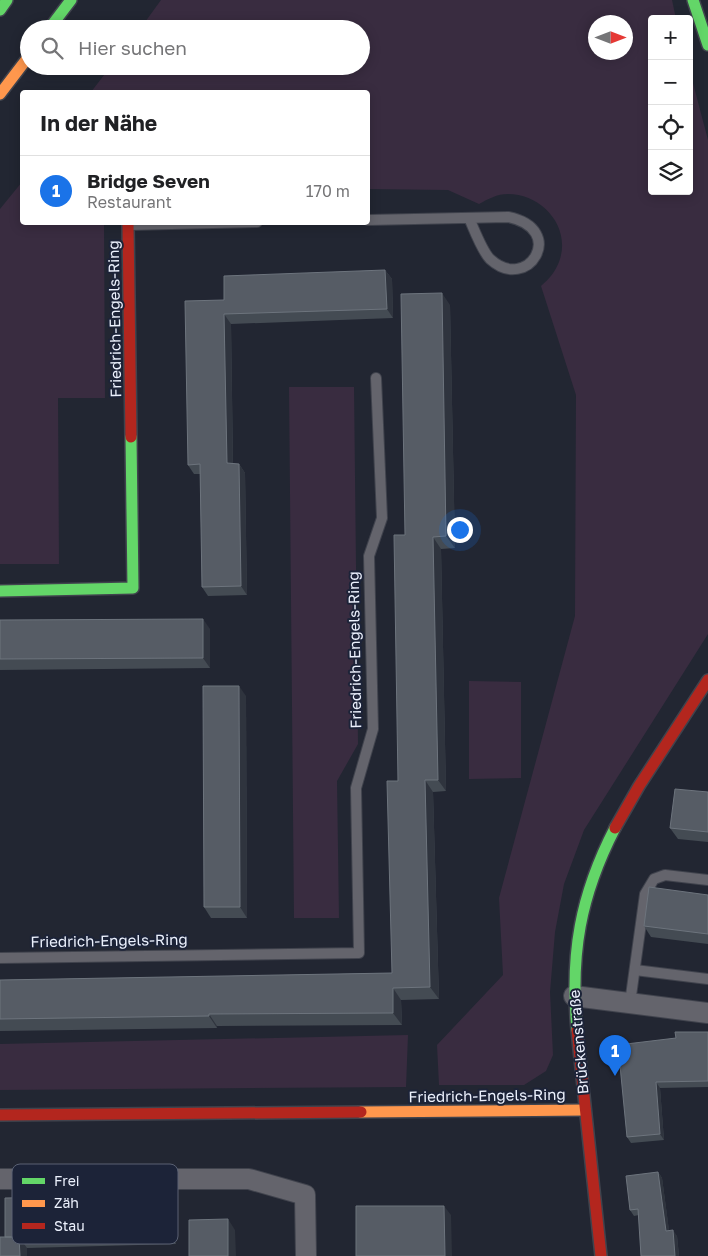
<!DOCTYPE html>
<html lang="de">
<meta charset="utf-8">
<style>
body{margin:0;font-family:"Golos Text",sans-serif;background:#f6f6f6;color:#202124}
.controls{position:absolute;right:15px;top:15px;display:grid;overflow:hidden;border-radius:5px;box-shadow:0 2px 12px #0003}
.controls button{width:45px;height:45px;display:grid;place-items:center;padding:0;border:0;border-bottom:1px solid #e0e0e0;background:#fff;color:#202124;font:25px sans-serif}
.compass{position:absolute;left:588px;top:15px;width:45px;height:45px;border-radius:50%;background:#fff;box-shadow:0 2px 12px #0003;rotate:90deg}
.you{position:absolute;left:459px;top:529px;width:18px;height:18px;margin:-12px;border:4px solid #fff;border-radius:50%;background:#1a73e8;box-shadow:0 0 0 8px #1a73e833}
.badge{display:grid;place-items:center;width:32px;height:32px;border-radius:50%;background:#1a73e8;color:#fff;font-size:16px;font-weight:700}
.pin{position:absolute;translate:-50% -41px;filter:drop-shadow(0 1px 2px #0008)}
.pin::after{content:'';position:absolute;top:26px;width:18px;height:15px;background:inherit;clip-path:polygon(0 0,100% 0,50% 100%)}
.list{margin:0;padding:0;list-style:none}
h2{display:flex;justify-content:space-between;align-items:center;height:65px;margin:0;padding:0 20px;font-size:21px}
h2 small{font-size:16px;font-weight:400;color:#757577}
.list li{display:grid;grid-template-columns:32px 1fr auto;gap:15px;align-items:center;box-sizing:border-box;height:70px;padding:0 20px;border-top:1px solid #e0e0e0}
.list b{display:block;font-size:19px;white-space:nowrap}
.list p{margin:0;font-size:16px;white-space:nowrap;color:#757577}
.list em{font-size:16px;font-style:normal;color:#757577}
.icon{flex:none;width:28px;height:28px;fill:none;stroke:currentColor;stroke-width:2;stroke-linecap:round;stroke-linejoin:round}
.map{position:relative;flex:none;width:708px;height:1256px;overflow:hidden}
.search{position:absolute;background:#fff;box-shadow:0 2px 12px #0003;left:20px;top:20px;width:350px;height:55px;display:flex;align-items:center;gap:12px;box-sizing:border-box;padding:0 18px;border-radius:28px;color:#757577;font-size:19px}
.panel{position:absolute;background:#fff;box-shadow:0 2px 12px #0003;left:20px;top:90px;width:350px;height:135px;border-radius:5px}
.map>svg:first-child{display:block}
</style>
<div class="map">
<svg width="708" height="1256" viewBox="0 0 708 1256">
<rect width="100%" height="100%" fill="#222632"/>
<g fill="#392c40" fill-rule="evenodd">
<path d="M161,0H672L676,19H652V191H689V68L708,140V634L584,830L564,884L555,932L550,992L553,1055L546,1071L524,1085H439L437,1045L503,975L499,898L575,616L576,395L541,286C549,279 555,272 559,262C572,227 542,194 508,194C497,194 488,199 479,204L448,190L368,189V92H91L111,66H361V29H140ZM596,22H626V52H596Z"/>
<polygon points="22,182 22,222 104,223 105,398 58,398 59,564 0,564 0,209"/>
<polygon points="289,387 354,387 358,744 337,781 339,918 294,918"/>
<polygon points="469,681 521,682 521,778 469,779"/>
<polygon points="408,1035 406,1087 0,1090 0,1044"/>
</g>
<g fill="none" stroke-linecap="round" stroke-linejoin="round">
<g stroke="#40434d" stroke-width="12">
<g id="lane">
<path d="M368,220L508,217C568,229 528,294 490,259C482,251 474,229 469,218"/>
<polyline points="129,225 257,222"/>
<polyline points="0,958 359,953 356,788 373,729 369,556 382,518 376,378"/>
<polyline points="635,970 708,979"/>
<polyline points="630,1003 645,894 654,879 665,875 708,880"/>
</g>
</g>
<g stroke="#40434d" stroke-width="22">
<g id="street">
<polyline points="574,996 708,1013"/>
<polyline points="0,1179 249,1179 305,1195 306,1256"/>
</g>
</g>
<g stroke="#40434d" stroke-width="14">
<g id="fast">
<polyline points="693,0 708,45"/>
<polyline points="0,10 7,0"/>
<polyline points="49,29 71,0"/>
<polyline points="0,591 133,588 131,437"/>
<path d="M577,1030C570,954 580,896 615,828"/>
</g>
</g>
<g stroke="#40434d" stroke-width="14">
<g id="slow">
<polyline points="0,94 29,56"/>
<polyline points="361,1112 585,1110"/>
</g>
</g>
<g stroke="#40434d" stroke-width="14">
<g id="jam">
<polyline points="128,225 131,437"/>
<polyline points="615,828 639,786 708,680"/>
<polyline points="577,1030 601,1256"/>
<polyline points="0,1115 361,1112"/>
</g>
</g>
<use href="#lane" stroke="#64646c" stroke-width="10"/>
<use href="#street" stroke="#64646c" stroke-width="20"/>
<use href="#fast" stroke="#63d668" stroke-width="11"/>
<use href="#slow" stroke="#ff974d" stroke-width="11"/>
<use href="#jam" stroke="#b3261e" stroke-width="11"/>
</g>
<g fill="#444b53">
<polygon points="385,270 392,279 393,318 231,324 233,464 239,464 245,473 247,595 208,596 202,587 200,474 194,474 188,465 224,300"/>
<polygon points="450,305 455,548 441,549 446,791 433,792 439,999 401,1000 402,1025 217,1026 217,1028 0,1031 0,980 392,973 405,535"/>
<polygon points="0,620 210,629 210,668 0,670"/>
<polygon points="246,696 247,918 211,918 204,907"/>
<polygon points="708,792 708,842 678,839 670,828"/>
<polygon points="708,895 708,944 651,937 644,926"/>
<polygon points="708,1032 708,1087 660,1088 664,1140 631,1143 627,1137 676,1038"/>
<polygon points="658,1172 662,1178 669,1231 677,1236 679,1256 641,1256 639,1215 634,1216 630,1210"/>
<polygon points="168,1195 175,1206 176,1244 27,1248 27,1256 0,1256 5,1237"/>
</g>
<g fill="#2f343e">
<polygon points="385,270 392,279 393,318 387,309"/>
<polygon points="442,293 450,305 455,548 446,536"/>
<polygon points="224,314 231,324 233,473 227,463"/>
<polygon points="239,464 245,473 247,595 241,586"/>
<polygon points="433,537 441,549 446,791 438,780"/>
<polygon points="203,619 210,629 210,668 203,658"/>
<polygon points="239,686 246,696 247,918 240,907"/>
<polygon points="425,780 433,792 439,999 430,987"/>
<polygon points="393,988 401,1000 402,1025 393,1013"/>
<polygon points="209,1014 217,1026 217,1028 209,1016"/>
<polygon points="656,1082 660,1088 664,1140 660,1134"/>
<polygon points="658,1172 662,1178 670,1237 666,1231"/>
<polygon points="168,1195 175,1206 176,1244 168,1233"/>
<polygon points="444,1206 451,1215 452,1256 445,1256"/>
<polygon points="228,1219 235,1230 236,1256 228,1256"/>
<polygon points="673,1230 677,1236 679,1256 675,1256"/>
<polygon points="19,1237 27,1248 27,1256 20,1256"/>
</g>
<g fill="#565c65" stroke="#6d747d">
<polygon points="385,270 387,309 224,314 227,463 239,464 241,586 202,587 200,464 188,465 185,301 224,300 224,276"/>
<polygon points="442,293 446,536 433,537 438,780 425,780 430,987 393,988 393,1013 209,1014 209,1016 0,1019 0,980 392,973 387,781 398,781 394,535 405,535 401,294"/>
<polygon points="203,619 203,658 0,659 0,620"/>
<polygon points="203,686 239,686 240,907 204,907"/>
<polygon points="675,789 708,792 708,832 670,828"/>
<polygon points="649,887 708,895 708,934 644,926"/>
<polygon points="675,1032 708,1032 708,1081 656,1082 660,1134 627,1137 618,1045 676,1038"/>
<polygon points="658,1172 666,1231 673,1230 675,1256 641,1256 638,1209 630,1210 626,1176"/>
<polygon points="168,1195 168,1233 19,1237 20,1256 0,1256 0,1237 13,1237 5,1237 5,1198"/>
<polygon points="356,1206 444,1206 445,1256 356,1256"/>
<polygon points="228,1219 228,1256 189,1256 189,1220"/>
</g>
<g text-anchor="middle" stroke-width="4" stroke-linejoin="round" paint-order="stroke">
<g font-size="15" fill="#ecf1fd" stroke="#1c2338">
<text transform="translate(115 319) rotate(-91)" y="5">Friedrich-Engels-Ring</text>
<text transform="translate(355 650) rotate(-91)" y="5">Friedrich-Engels-Ring</text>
<text transform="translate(109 941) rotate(-1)" y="5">Friedrich-Engels-Ring</text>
<text transform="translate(579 1042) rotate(-95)" y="5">Brückenstraße</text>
<text transform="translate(487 1096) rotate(-1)" y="5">Friedrich-Engels-Ring</text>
</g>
</g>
<rect x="12" y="1164" width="166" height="80" rx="8" fill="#1c2338" stroke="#5a6173" stroke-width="1"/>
<rect x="22" y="1178" width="23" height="6" fill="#63d668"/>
<rect x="22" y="1200" width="23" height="7" fill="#ff974d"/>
<rect x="22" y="1223" width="23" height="6" fill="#b3261e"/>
<g font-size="14" fill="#ecf1fd">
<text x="54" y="1186">Frei</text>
<text x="54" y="1208">Zäh</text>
<text x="54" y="1231">Stau</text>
</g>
</svg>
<div class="controls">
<button>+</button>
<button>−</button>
<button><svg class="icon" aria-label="locate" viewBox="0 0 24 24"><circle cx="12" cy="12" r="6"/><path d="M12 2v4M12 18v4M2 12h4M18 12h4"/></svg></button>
<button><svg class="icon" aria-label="layers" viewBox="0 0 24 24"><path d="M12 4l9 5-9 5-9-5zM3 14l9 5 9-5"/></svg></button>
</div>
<svg class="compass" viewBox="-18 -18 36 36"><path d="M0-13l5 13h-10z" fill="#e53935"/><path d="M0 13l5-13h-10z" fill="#757577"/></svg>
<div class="you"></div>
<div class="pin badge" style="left:615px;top:1076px">1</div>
<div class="search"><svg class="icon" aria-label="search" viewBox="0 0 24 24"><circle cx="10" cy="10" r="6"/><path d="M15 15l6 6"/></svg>Hier suchen</div>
<section class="panel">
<h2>In der Nähe<small></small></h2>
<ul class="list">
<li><span class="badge">1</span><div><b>Bridge Seven</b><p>Restaurant</p></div><em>170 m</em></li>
</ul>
</section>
</div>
